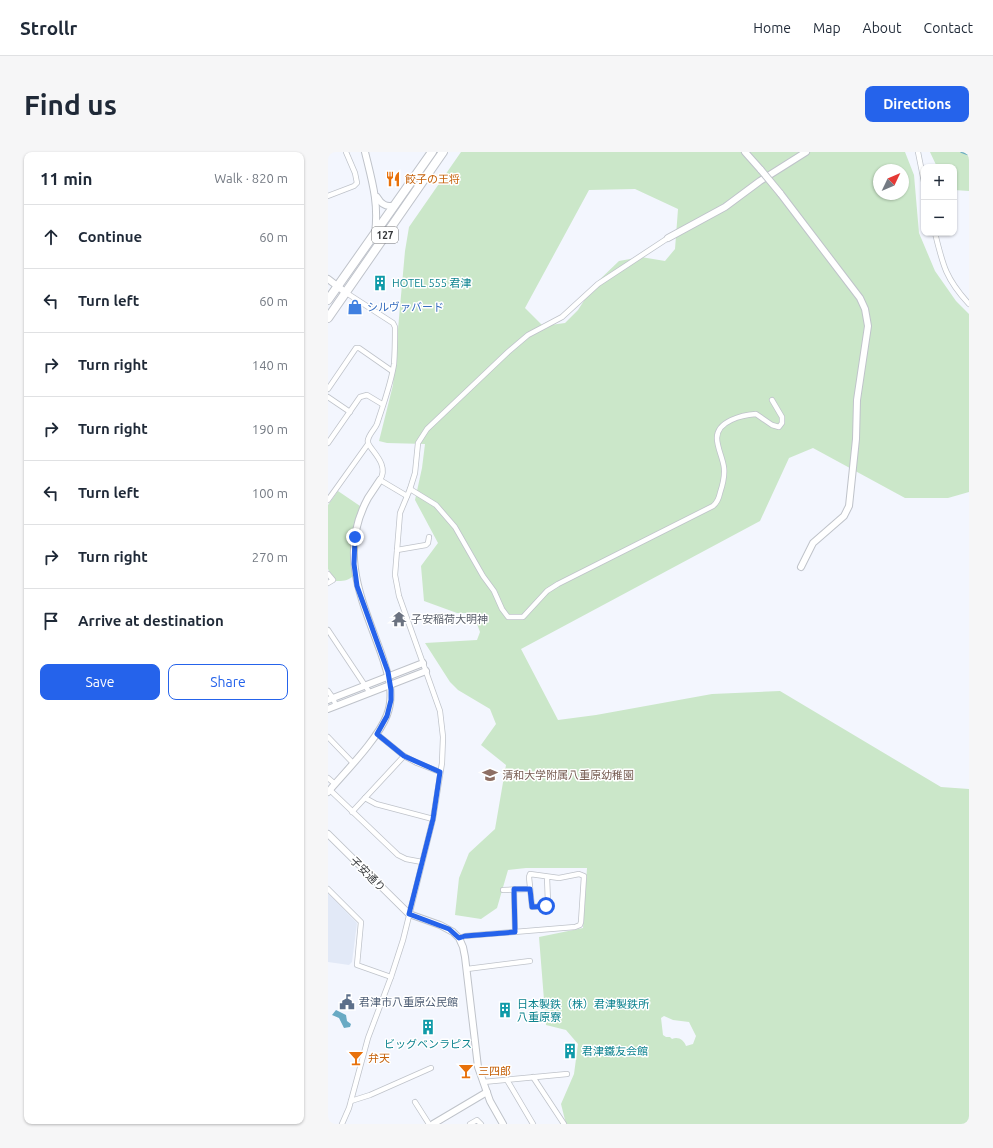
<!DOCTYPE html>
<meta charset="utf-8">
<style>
body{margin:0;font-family:Ubuntu,"Noto Sans JP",sans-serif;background:#f6f6f7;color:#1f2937}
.controls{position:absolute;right:12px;top:12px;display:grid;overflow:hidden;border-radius:8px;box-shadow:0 1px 3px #0004}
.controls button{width:36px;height:36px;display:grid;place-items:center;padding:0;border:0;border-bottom:1px solid #e0e1e3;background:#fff;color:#1f2937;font:20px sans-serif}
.compass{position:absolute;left:545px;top:12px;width:36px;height:36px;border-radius:50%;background:#fff;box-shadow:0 1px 3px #0004;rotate:46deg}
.stop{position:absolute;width:12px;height:12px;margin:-9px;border:3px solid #2563eb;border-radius:50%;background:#fff}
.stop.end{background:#2563eb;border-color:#fff;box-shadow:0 1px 4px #0008}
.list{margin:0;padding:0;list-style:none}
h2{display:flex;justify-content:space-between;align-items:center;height:52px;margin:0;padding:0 16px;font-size:17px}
h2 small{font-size:13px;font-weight:400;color:#747a83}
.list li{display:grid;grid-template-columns:26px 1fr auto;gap:12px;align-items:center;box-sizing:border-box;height:64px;padding:0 16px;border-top:1px solid #e0e1e3}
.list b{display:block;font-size:15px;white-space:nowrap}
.list em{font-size:13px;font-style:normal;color:#747a83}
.actions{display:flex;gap:8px;padding:12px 16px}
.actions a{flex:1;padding:9px 0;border:1px solid #2563eb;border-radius:8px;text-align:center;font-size:14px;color:#2563eb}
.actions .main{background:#2563eb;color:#fff}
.icon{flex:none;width:22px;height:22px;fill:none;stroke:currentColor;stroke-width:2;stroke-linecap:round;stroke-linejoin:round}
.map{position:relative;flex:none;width:641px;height:972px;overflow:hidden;border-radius:8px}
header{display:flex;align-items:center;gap:24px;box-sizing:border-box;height:56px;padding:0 20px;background:#fff;border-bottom:1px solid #e0e1e3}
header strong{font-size:19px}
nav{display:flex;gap:22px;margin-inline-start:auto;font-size:14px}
.intro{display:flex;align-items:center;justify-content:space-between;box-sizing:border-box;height:96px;padding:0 24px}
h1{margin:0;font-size:28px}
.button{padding:10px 18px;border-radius:8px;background:#2563eb;color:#fff;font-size:14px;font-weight:700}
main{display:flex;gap:24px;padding:0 24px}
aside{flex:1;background:#fff;border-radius:8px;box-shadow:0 1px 3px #0004}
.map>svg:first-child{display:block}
</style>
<header>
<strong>Strollr</strong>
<nav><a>Home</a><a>Map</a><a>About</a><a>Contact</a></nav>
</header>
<div class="intro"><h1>Find us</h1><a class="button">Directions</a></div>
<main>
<aside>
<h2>11 min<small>Walk · 820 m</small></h2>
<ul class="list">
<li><svg class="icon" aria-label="ahead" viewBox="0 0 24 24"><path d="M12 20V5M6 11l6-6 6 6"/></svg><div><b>Continue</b></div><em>60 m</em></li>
<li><svg class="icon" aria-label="left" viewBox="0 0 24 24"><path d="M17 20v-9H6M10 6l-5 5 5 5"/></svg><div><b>Turn left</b></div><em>60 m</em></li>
<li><svg class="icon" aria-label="right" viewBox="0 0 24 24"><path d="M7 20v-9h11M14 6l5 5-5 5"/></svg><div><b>Turn right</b></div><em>140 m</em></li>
<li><svg class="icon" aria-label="right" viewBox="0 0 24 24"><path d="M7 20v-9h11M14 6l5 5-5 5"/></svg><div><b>Turn right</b></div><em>190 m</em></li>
<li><svg class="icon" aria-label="left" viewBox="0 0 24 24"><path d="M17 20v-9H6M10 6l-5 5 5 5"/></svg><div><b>Turn left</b></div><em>100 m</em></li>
<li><svg class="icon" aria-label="right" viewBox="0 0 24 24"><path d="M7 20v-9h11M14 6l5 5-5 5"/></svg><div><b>Turn right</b></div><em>270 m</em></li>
<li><svg class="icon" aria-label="arrive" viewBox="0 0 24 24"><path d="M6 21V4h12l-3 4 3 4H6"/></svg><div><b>Arrive at destination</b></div></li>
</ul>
<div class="actions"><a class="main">Save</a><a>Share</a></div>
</aside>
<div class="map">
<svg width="641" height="972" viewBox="0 0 641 972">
<rect width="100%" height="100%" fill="#f3f6fe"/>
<polygon fill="#e2e9f7" points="0,741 29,771 24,810 21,813 0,810"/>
<g fill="#cbe7c9" fill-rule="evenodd">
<path d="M133,0H577L586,23L591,81L607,119L628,149L641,162V340L620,346H577L485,296L461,306L432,369L193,497L230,568L268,563L384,542L452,539L613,635L641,637V972H238L233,952L246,922L250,892L238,878L218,873L211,785L255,776L259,716H198L180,718L169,756L153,767L127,763L131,726L141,701L167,677L178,613L153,593L168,572L162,557L130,538L122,530L97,491L149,488L152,480L145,461H129L96,449L93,414L110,391L87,348L94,316L97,292L59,291L51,289L65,233L77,99L81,75ZM551,18H575V42H551ZM307,37L350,57L347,97L337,109L313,105L291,109L266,133L250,158L237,171L215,174L197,156L261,38ZM336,864L345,868L361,870L368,884L365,892L358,894C356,888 350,884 344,887L342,885H338L335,883L333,866Z"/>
<polygon points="602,0 641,0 641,39 626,38 626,15 609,15"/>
<path d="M10,339L32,354L24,385V425C19,429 15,429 8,429L0,417V353Z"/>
</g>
<polygon fill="#69aac4" points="8,858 18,863 19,869 23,872 22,875 16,876 11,866 4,863"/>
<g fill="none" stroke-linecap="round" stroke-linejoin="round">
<polyline stroke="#69aac4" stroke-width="1.5" points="633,0 641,3"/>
<g stroke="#bfc3ca" stroke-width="6">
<g id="street">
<polyline points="590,0 596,30"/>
<polyline points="0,44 26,34 29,31 27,21 18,0"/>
<path d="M607,81C615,114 618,127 641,152"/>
<path d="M17,140L65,171L67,175C67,187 67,200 66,212C63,232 55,253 49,272C47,277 41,282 40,288C37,295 63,310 52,328L79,344"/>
<polyline points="0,237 28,196 31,196 64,219"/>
<polyline points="0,245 22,260"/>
<polyline points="0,291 32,245 39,243 54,252"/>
<path d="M82,337L108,353L127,375L155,424L166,439L174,457L180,465H195L219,439L230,432L385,354C390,350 391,346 392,341C395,332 397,325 396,316C395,306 389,296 389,286C389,269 414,263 428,262L444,273L451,275L454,271V265L444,248"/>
<polyline points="0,348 40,292"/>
<polyline points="69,398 98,393 100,391 101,385"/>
<polyline points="0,422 5,428 0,431"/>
<polyline points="0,478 42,541"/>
<polyline points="0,539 5,546 8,554"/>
<polyline points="49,582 76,604 89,611 112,620"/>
<polyline points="0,585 25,611"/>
<polyline points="0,626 7,632"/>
<polyline points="2,638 70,703 78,707 94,710"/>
<polyline points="37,646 48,652 105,667"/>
<polyline points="24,660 76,604"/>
<polyline points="0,737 33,770 29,813 63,825"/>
<polyline points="186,737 187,780"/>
<polyline points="175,738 202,737"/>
<polyline points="131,786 137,784 247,775 252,773 253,770 256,724 251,722 231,726 202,722 201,725 204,755 218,754 220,751 219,725"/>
<polyline points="139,817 202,809"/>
<polyline points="205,925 236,972"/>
<polyline points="179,928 205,972"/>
<polyline points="155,930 239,922"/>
<polyline points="23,949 42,943 103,916"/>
<polyline points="87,950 101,972"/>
<polyline points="14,972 21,956 40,886 63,825 75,788 105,667 114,611 115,585 112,559 71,444 67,423 72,361 82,337 87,321 90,291 99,277 180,200 200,183 234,165 270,132 340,86"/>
<polyline points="142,972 149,968 153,972"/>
</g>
</g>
<g stroke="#bfc3ca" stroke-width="8">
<g id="secondary">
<path d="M37,0C44,29 51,51 47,81"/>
<polyline points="417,0 433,18"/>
<polyline points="452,41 532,146 537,157 540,174 529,248 528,287 521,354 516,364 485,391 473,415"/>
<path d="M49,45C53,52 58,56 67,53"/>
<polyline points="340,86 397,55 432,29 478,0"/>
<polyline points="0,127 17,140"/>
<polyline points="0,548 95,511"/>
<polyline points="0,557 98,519"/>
<path d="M0,640C17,620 50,587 59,563C67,542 60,521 53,501C34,448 10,401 40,346C44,340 48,334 52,328"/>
<polyline points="0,682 81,762 112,773 125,780 131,786 135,795 137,805 150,915 162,949 175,972"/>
<polyline points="105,972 159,940"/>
</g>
</g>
<g stroke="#bfc3ca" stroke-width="10">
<g id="highway">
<polyline points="0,148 104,0"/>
<polyline points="0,166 115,0"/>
</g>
</g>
<use href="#street" stroke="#fff" stroke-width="4.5"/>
<use href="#secondary" stroke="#fff" stroke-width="6"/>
<use href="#highway" stroke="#fff" stroke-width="8"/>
<g stroke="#bfc3ca" stroke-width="8" stroke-linecap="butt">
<polyline id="secondary-bridge" points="433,18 452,41"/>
</g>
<use href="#secondary-bridge" stroke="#fff" stroke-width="6"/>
</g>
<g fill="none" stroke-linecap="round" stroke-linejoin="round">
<polyline stroke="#2563eb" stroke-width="5" points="27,385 26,412 29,434 60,520 63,538 63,548 59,564 49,582 76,604 112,620 105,667 81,762 121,777 131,786 137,784 187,780 186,737 202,737 204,755 218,754"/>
</g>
<defs>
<g id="restaurant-bare" transform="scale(1.2)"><path d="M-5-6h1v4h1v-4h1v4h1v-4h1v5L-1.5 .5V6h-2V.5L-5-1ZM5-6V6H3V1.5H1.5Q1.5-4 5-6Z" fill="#e8710a" stroke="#fff" stroke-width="2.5" paint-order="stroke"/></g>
<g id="building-bare" transform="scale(1.2)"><path d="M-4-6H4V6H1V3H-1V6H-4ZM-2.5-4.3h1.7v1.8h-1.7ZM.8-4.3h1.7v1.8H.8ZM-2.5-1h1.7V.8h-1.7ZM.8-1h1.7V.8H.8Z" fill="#0f9aa8" stroke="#fff" stroke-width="2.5" paint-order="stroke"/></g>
<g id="shop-bare" transform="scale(1.2)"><path d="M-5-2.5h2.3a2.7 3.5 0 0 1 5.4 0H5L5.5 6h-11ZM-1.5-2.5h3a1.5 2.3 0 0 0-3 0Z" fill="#3f7fe0" stroke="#fff" stroke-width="2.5" paint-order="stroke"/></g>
<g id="temple-bare" transform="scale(1.2)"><path d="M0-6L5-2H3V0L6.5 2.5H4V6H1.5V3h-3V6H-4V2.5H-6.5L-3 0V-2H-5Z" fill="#6b7280" stroke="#fff" stroke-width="2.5" paint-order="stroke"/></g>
<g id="school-bare" transform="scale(1.2)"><path d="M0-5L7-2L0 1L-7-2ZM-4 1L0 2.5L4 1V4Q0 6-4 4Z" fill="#8d6e63" stroke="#fff" stroke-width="2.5" paint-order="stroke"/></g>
<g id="civic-bare" transform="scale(1.2)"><path d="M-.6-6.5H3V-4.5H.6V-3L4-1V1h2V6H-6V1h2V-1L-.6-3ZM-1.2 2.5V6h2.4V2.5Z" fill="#5c6f8a" stroke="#fff" stroke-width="2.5" paint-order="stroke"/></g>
<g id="bar-bare" transform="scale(1.2)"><path d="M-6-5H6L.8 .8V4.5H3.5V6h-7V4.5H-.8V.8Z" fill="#e8710a" stroke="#fff" stroke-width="2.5" paint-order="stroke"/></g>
</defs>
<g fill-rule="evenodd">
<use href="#restaurant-bare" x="65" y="27"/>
<use href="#building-bare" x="52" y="131"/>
<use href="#shop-bare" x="27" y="155"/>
<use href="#temple-bare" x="71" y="467"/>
<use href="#school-bare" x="162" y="623"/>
<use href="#civic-bare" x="19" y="850"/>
<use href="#building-bare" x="177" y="858"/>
<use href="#building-bare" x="100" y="875"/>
<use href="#building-bare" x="242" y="899"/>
<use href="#bar-bare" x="28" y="906"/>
<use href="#bar-bare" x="138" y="919"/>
</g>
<g text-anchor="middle" stroke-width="3" stroke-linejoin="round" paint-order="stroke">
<rect fill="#fff" stroke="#727375" stroke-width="1" x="44" y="75" width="26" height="16" rx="3"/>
<g font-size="10" font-weight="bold" fill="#35373a">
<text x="57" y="87">127</text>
</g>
<g font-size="11" fill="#c56008" stroke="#fff" text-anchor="start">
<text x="77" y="31">餃子の王将</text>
<text x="40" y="910">弁天</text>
<text x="150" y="923">三四郎</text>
</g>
<g font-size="11" fill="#0d838f" stroke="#fff" text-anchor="start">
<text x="64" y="135">HOTEL 555 君津</text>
<text x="189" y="856">日本製鉄（株）君津製鉄所<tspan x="189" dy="13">八重原寮</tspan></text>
<text x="100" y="896" text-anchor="middle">ビッグベンラピス</text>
<text x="254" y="903">君津鐵友会館</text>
</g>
<g font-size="11" fill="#366cbe" stroke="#fff" text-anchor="start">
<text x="39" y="159">シルヴァバード</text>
</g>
<g font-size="11" fill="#5b616d" stroke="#fff" text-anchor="start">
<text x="83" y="471">子安稲荷大明神</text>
</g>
<g font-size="11" fill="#785e54" stroke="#fff" text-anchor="start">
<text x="174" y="627">清和大学附属八重原幼稚園</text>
</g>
<g font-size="11" fill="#35373a" stroke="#fff">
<text transform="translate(40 722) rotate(45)" y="4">子安通り</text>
</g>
<g font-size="11" fill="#4e5e75" stroke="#fff" text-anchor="start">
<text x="31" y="854">君津市八重原公民館</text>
</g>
</g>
</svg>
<div class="controls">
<button>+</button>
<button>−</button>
</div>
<svg class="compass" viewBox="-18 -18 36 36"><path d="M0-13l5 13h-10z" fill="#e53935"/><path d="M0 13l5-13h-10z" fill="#747a83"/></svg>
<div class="stop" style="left:218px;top:754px"></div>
<div class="stop end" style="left:27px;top:385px"></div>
</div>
</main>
